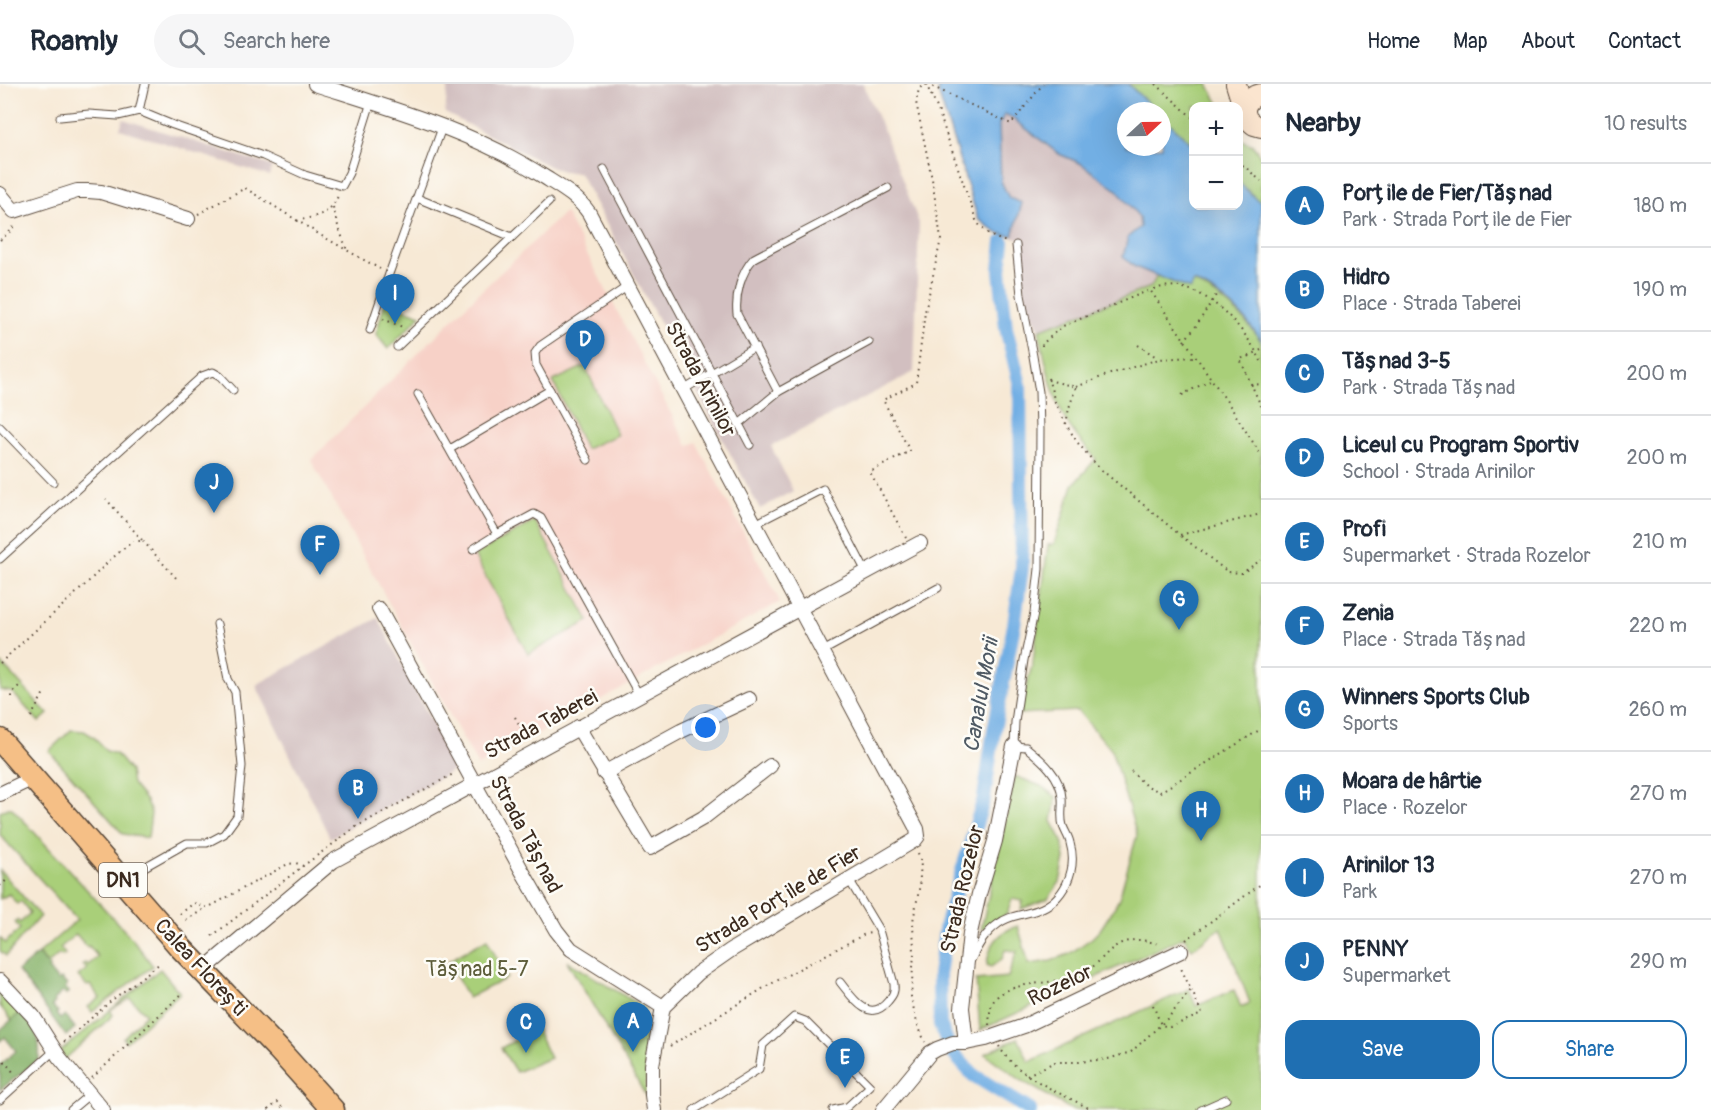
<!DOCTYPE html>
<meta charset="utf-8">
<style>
body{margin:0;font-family:Pangolin,sans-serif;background:#f6f6f7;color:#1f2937}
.controls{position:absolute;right:18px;top:18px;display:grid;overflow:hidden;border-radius:12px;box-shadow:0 6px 24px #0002}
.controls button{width:54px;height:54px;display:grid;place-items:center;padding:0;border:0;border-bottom:2px solid #e0e1e3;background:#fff;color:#1f2937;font:30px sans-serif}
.compass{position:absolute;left:1117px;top:18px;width:54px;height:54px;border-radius:50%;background:#fff;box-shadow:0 6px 24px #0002;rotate:68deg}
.you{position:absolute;left:706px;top:644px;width:21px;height:21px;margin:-15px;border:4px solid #fff;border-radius:50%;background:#1a73e8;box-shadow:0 0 0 9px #1a73e833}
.badge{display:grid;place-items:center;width:39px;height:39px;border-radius:50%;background:#1f6fb2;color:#fff;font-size:20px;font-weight:700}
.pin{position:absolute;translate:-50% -50px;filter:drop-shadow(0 2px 3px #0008)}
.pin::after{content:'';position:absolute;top:32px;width:21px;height:18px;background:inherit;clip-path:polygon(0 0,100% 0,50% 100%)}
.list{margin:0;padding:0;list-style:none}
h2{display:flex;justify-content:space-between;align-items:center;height:78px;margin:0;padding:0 24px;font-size:26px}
h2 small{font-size:20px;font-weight:400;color:#747a83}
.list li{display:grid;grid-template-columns:39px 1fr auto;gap:18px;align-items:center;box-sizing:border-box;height:84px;padding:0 24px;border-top:2px solid #e0e1e3}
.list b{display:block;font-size:22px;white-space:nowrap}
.list p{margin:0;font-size:20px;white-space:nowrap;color:#747a83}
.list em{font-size:20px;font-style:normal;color:#747a83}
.actions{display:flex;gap:12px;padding:18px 24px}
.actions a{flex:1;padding:14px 0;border:2px solid #1f6fb2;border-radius:18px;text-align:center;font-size:21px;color:#1f6fb2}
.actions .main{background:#1f6fb2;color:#fff}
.icon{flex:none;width:33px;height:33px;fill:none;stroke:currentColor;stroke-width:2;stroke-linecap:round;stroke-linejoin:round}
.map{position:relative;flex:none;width:1261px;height:1026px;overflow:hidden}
header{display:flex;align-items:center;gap:36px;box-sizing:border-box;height:84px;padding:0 30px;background:#fff;border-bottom:2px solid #e0e1e3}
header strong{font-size:28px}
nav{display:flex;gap:33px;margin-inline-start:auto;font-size:21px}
.search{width:420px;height:54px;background:#f6f6f7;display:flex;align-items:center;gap:15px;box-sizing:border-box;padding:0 21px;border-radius:33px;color:#747a83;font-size:22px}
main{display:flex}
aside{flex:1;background:#fff}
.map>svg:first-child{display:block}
</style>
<header>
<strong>Roamly</strong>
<div class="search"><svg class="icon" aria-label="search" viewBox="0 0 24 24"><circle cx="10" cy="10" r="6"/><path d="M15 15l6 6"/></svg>Search here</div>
<nav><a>Home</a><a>Map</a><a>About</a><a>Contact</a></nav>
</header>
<main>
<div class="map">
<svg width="1261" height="1026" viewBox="0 0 1261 1026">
<rect width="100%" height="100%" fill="#fdfcf7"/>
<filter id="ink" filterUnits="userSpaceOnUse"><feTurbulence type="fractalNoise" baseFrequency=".0167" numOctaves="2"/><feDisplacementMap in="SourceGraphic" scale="12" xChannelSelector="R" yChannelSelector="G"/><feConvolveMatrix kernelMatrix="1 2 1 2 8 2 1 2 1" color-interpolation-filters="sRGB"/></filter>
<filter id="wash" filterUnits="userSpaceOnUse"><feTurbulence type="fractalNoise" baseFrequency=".008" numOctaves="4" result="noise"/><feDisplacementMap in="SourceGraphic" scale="24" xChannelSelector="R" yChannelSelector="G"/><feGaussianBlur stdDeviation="1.35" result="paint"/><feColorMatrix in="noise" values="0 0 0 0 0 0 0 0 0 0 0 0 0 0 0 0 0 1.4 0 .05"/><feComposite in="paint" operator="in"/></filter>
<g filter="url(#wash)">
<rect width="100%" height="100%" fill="#f7e9d5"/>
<polygon fill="#f7d1c7" points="565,128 688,362 696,358 780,518 478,682 311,376 478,210"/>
<g fill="#d2bfc0">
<polygon points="448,0 863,0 882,43 919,139 914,288 771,362 793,407 760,425 579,89 563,87 551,83 445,29"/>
<polygon points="1004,30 1009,31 1059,70 1080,79 1117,106 1139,133 1140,142 1128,153 1135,184 1157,192 1151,203 1039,246 1036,237 1027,231 1019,163 1021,155 1012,153 1022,120 1009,114 1001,97 999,40"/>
<polygon points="123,35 272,82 269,92 120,45"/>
<polygon points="378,534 456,685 330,754 256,601"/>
</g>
<g fill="#a9cf79" stroke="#727c4c" stroke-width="1.5">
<polygon points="1128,0 1208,0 1220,22 1194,22 1193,61 1162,32 1162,27 1156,27"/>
<polygon points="1239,55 1253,61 1261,73 1261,119 1239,99"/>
<path d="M1157,192L1190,205L1193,198C1222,212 1243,231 1261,257V1026H1072L1021,996L985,970L1018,954L1029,978L1189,905L1196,922L1234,906L1241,923L1250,919L1221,844L1192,865L1184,853L980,946L976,896L1008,893L1017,867L1005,866L1002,875L991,883L987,881C988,862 999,847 1018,842L1029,880L1051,877L1069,870L1092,854L1100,846L1113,826L1119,815L1137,751L1111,665L1078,627L1019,630L1033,578L1048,461L1054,460L1073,401L1096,375C1084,362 1073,349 1064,333C1051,307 1045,276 1039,246L1151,203Z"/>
<polygon points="385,218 421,231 388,265 376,250"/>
<polygon points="585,282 617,351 585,365 553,297"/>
<polygon points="535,437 589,537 528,570 474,471"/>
<polygon points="2,580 48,630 39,638 12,608 0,606 0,582"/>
<polygon points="71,646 84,647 94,653 106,667 116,670 130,687 132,700 146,717 151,729 148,754 123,750 49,667"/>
<polygon points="1015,692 1043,703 1056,713 1052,737 1062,756 1065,775 1060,798 1048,815 1021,825 1023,817 1012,815 1007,830 981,846"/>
<polygon points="8,724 12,724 134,857 153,882 92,928 88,923 100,914 90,901 87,902 78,892 87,885 83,881 86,879 88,881 98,873 89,862 87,863 76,850 60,864 65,870 62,872 59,870 48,880 38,870 77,836 0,751 0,727"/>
<polygon points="0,786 40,832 6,872 0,867 0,854 5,859 20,845 15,838 17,836 20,839 30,829 21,817 17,820 9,810 0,815"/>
<polygon points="487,855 507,894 468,914 448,877"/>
<polygon points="567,877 645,924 646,1012"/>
<polygon points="160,885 180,909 126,958 123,954 146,930 130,914 110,926 113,931 65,975 61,967"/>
<polygon points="0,905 21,928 12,937 0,922"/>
<polygon points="536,945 550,974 516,988 501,964"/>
</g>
<g fill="#86b269" stroke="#606e44" stroke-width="1.5">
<polygon points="38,870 50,883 48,885 58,897 61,895 67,901 65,904 69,908 66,910 63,908 54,916 55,918 52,922 58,928 56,930 60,935 65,931 75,944 66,952 18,887"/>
<path d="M21,928C35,942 41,955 39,975L0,1006V981L16,967L5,953L0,957V946Z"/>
</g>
<path fill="#72afe4" stroke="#566c81" stroke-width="1.5" d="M937,0H1128L1156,27H1126V63H1162V32L1193,61L1194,122H1238L1239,99L1261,119V257C1245,231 1222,210 1194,198L1190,205L1135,183L1123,173L1128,153L1140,143L1139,133L1117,106L1080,79L1059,70L1012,34L1005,30L999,40L1001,97L1009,114L1022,119L1013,152L997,149L978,135L938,8L939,4Z"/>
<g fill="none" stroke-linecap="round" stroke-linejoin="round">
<polyline stroke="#72afe4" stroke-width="14" points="1003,158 1000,186 1006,244 1020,301 1022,484 1014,541 994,646 984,714 946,840 939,891 940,940 951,967 973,991 1030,1026"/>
</g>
</g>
<g filter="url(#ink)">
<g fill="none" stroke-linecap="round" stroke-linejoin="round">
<g stroke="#574739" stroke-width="9">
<g id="service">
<polyline points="139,27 145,0"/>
<polyline points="60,33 89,30 118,32 139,27 173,41 263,72 305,91 342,102 349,89 371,18"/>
<polyline points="604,85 750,361"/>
<polyline points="417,114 512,153"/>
<polyline points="370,246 389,190 443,41"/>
<polyline points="397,263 549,118"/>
<polyline points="683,306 755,263"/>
<path d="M778,308L737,230C735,211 741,188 754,174L888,104"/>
<polyline points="418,310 497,450 534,430 541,434 639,611"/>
<polyline points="739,340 778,308 869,258"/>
<polyline points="0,343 53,398"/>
<polyline points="450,365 550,306"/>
<polyline points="588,376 536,281 535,269 540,262 628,202"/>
<polyline points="755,440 823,405 866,488"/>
<polyline points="473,465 497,450"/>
<polyline points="0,475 202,292 213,288 220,292 233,306"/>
<polyline points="823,567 938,504"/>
<polyline points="123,793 141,785 187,759 207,759 224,750 237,732 242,682 235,608 228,595 217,540"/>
<path d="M971,876C978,862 985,849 998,840C1009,831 1024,831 1037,826C1064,817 1078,786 1070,759C1069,753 1065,748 1063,742C1060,732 1063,724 1062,714C1061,692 1042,676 1026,663L1014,662L1015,638L1024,576L1034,529L1039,485L1040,346L1039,308L1033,272L1021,211L1016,161"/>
<path d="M840,898C852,913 869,941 888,917C893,911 895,908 894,900L879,846L849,796"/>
<polyline points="0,1016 55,966"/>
<polyline points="71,1026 90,1010"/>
<polyline points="694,1026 759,985 763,961 794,933 805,937 870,1002 847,1023 833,1026"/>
<polyline points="1201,1026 1226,1015"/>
</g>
</g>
<g stroke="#574739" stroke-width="16">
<g id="minor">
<path d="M315,0C396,26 475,48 546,94C562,104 578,113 589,129L917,745L918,752L915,756L731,866L698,889L663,923L652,981V1011L654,1026"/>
<polyline points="0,110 14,127 77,107 88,107 101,108 188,135"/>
<polyline points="379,525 521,785 556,846 571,865 663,923"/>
<polyline points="578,643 650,764 703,734 770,682"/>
<polyline points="604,689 681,647 749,615"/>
<polyline points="0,710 31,695 38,701"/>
<polyline points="202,887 333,777 920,459"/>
<polyline points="0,897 33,932 59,973 103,1026"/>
<polyline points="966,959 962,924 970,849 979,810 995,757 1014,662"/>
<polyline points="883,1026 930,969 937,965 953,959 966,959 986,955 1024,942 1181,867"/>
</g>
</g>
<g stroke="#574739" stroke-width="22">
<g id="secondary">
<polyline points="1236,0 1247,35 1254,41 1261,43"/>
<path d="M1245,26C1246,17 1252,12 1261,10"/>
</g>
</g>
<g stroke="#574739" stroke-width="25">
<polyline id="primary" points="0,656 181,864 278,965 333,1026"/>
</g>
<g stroke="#574739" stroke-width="2" stroke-dasharray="1.5 4.5" stroke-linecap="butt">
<path d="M926,0L938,26L976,136C983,148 994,155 1008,158"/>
<polyline points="927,0 1011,40 1043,0"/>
<polyline points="1156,0 1194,35"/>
<polyline points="1238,77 1261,97"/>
<polyline points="333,123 337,139 347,166"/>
<polyline points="198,130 245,104 322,152 380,185"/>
<path d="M297,137C319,131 329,132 339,110"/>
<polyline points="0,156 13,145 14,139"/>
<path d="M1154,205C1199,190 1244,242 1261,277"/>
<polyline points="383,235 405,244"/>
<polyline points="1184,257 1196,242 1216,211"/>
<polyline points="1138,261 1158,274"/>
<polyline points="1042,262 1042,260 1063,242 1150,206 1230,322 1261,371"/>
<polyline points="1249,272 1240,275 1261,322"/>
<polyline points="1048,294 1055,318 1066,340 1077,358 1099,384 1180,451 1261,430"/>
<polyline points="1048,296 1076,303 1069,324 1066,340"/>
<polyline points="1251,301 1261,300"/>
<polyline points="1076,303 1104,292 1159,275 1195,273"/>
<polyline points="1182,311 1212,295"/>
<polyline points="1181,452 1228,488 1242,489 1261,476"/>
<polyline points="906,454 870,388 910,367 883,316 916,299 925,228 941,155 932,95 916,18 919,5 924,0"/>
<polyline points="143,457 177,495"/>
<polyline points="0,579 86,500 110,476 133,457 143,457 106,415"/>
<polyline points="12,613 12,609 21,600"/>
<polyline points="31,633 45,607"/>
<polyline points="515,633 528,657"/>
<polyline points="1131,687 1145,701 1160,708 1261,645"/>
<polyline points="918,769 921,778 919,806 913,837 914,869 911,913 917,939 925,958"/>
<polyline points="0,802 8,795"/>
<polyline points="180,830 194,819 203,823 209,823 288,780 296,779 303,782"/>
<polyline points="186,836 206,824"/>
<polyline points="212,852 303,782 356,743 455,689"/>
<polyline points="1186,856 1261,800"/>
<polyline points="1153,921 1161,941 1170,943 1202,930 1192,907"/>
<path d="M989,941C990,930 989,919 999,911C1019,897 1048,901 1071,893C1076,892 1083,889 1088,886C1103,877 1110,860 1129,857C1140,854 1151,858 1161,861"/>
<polyline points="64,958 112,916 159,880"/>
<polyline points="670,962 767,902 865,850 871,849"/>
<path d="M999,962C1016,993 1062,1009 1092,1026"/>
<polyline points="4,977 15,990"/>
<polyline points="1027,991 1055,978 1079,978 1108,975 1131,968 1168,934 1191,906 1180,882"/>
<polyline points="92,994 184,908"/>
<polyline points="268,1026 278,1018 284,1026"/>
</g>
<use href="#service" stroke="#fff" stroke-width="7"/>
<use href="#minor" stroke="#fff" stroke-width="14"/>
<use href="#secondary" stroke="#fbe5cf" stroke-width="20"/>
<use href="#primary" stroke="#f5bf86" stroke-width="22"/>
<polyline stroke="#574739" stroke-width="2" stroke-dasharray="1.5 4.5" stroke-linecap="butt" points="1249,272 1261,266"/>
</g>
</g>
<g text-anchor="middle" stroke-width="5" stroke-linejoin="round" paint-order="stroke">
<rect fill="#fdfcf7" stroke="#75695f" stroke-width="1.5" x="99" y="779" width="48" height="34" rx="4.5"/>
<g font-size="20" font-weight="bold" fill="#3b2a1e">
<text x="123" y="803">DN1</text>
</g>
<g font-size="21" fill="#3b2a1e" stroke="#fdfcf7">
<text transform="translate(701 295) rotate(62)" y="7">Strada Arinilor</text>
<text transform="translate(541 640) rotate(-28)" y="7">Strada Taberei</text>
<text transform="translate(526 750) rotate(62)" y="7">Strada Tășnad</text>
<text transform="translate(962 805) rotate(-77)" y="7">Strada Rozelor</text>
<text transform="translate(778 815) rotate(-31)" y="7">Strada Porțile de Fier</text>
<text transform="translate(201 883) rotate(47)" y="7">Calea Florești</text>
<text transform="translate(1060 901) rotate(-26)" y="7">Rozelor</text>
</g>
<g font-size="21" fill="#5c5c39" stroke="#fdfcf7">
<text x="477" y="892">Tășnad 5-7</text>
</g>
<g font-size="22" font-style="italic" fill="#4e5963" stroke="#fdfcf7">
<text transform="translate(980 611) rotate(-80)" y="8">Canalul Morii</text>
</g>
</g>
</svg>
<div class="controls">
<button>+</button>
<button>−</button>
</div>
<svg class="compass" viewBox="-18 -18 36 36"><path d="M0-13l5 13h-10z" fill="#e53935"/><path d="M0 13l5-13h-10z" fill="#747a83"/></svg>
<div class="you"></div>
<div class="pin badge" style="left:633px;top:968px">A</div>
<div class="pin badge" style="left:358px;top:735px">B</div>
<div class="pin badge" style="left:526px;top:969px">C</div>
<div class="pin badge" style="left:585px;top:286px">D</div>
<div class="pin badge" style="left:845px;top:1004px">E</div>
<div class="pin badge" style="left:320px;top:491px">F</div>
<div class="pin badge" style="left:1179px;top:546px">G</div>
<div class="pin badge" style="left:1201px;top:757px">H</div>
<div class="pin badge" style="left:395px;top:240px">I</div>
<div class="pin badge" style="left:214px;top:429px">J</div>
</div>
<aside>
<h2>Nearby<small>10 results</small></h2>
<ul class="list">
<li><span class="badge">A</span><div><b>Porțile de Fier/Tășnad</b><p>Park · Strada Porțile de Fier</p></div><em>180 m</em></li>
<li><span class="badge">B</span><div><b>Hidro</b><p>Place · Strada Taberei</p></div><em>190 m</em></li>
<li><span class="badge">C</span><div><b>Tășnad 3-5</b><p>Park · Strada Tășnad</p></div><em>200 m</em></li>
<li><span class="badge">D</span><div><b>Liceul cu Program Sportiv</b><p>School · Strada Arinilor</p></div><em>200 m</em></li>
<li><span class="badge">E</span><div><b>Profi</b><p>Supermarket · Strada Rozelor</p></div><em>210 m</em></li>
<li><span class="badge">F</span><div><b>Zenia</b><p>Place · Strada Tășnad</p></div><em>220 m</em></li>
<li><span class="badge">G</span><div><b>Winners Sports Club</b><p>Sports</p></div><em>260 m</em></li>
<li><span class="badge">H</span><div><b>Moara de hârtie</b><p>Place · Rozelor</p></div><em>270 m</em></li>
<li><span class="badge">I</span><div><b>Arinilor 13</b><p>Park</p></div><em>270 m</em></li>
<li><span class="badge">J</span><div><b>PENNY</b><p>Supermarket</p></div><em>290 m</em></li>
</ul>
<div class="actions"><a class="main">Save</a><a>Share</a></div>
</aside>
</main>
